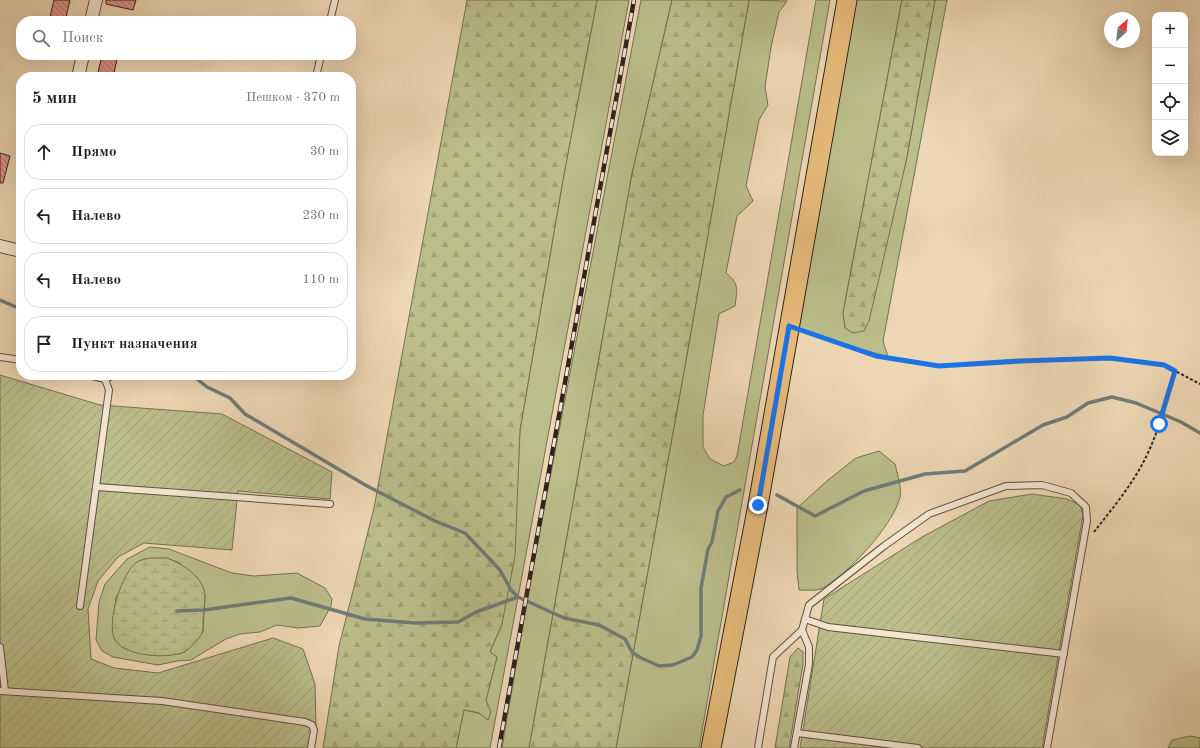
<!DOCTYPE html>
<html lang="ru">
<meta charset="utf-8">
<style>
body{margin:0;font-family:"Old Standard TT",serif;background:#f6f6f6;color:#222}
.controls{position:absolute;right:12px;top:12px;display:grid;overflow:hidden;border-radius:8px;box-shadow:0 4px 16px #0002}
.controls button{width:36px;height:36px;display:grid;place-items:center;padding:0;border:0;border-bottom:1px solid #e0e0e0;background:#fff;color:#222;font:20px sans-serif}
.compass{position:absolute;left:1104px;top:12px;width:36px;height:36px;border-radius:50%;background:#fff;box-shadow:0 4px 16px #0002;rotate:27deg}
.stop{position:absolute;width:12px;height:12px;margin:-9px;border:3px solid #1a73e8;border-radius:50%;background:#fff}
.stop.end{background:#1a73e8;border-color:#fff;box-shadow:0 1px 4px #0008}
.list{margin:0;padding:0;list-style:none}
h2{display:flex;justify-content:space-between;align-items:center;height:52px;margin:0;padding:0 16px;font-size:17px}
h2 small{font-size:13px;font-weight:400;color:#767676}
.list li{display:grid;grid-template-columns:26px 1fr auto;gap:12px;align-items:center;box-sizing:border-box;height:56px;margin:0 8px 8px;padding:0 8px;border:1px solid #e0e0e0;border-radius:16px}
.list b{display:block;font-size:15px;white-space:nowrap}
.list em{font-size:13px;font-style:normal;color:#767676}
.icon{flex:none;width:22px;height:22px;fill:none;stroke:currentColor;stroke-width:2;stroke-linecap:round;stroke-linejoin:round}
.map{position:relative;flex:none;width:1200px;height:748px;overflow:hidden}
.search{position:absolute;background:#fff;box-shadow:0 4px 16px #0002;left:16px;top:16px;width:340px;height:44px;display:flex;align-items:center;gap:10px;box-sizing:border-box;padding:0 14px;border-radius:16px;color:#767676;font-size:15px}
.panel{position:absolute;background:#fff;box-shadow:0 4px 16px #0002;left:16px;top:72px;width:340px;height:308px;border-radius:16px}
.map>svg:first-child{display:block}
</style>
<div class="map">
<svg width="1200" height="748" viewBox="0 0 1200 748">
<defs>
<pattern id="forest-firs" width="22" height="20" patternUnits="userSpaceOnUse"><rect width="22" height="20" fill="#bbbd8b"/><path d="M5 1l3.5 6h-7zM16 11l3.5 6h-7z" fill="#a1a277"/></pattern>
<pattern id="wetland-marsh" width="20" height="14" patternUnits="userSpaceOnUse"><rect width="20" height="14" fill="#bbbd8b"/><path d="M1 5h8M5 5V1M11 12h8M15 12V8" fill="none" stroke="#a1a277"/></pattern>
<pattern id="garden-furrows" width="10" height="10" patternUnits="userSpaceOnUse"><rect width="10" height="10" fill="#bbbd8b"/><path d="M-1 1l2-2M0 10L10 0M9 11l2-2" fill="none" stroke="#a1a277"/></pattern>
<pattern id="building-back-hatch" width="6" height="6" patternUnits="userSpaceOnUse"><rect width="6" height="6" fill="#e09389"/><path d="M-1 5l2 2M0 0l6 6M5-1l2 2" fill="none" stroke="#b6786f"/></pattern>
</defs>
<rect width="100%" height="100%" fill="#eed7b5"/>
<filter id="stains"><feTurbulence type="fractalNoise" baseFrequency=".005" numOctaves="4"/><feColorMatrix values="0 0 0 0 .2 0 0 0 0 .09 0 0 0 0 .02 0 0 0 .5 -.17"/></filter>
<radialGradient id="worn" r=".72"><stop offset=".6" stop-color="#630" stop-opacity="0"/><stop offset="1" stop-color="#630" stop-opacity=".3"/></radialGradient>
<g fill="#bbbd8b" stroke="#747053" fill-rule="evenodd">
<polygon points="597,0 629,0 490,748 456,748 464,710 479,713 488,720 486,700 497,657 490,652 502,624 517,485 520,430 564,174"/>
<polygon points="641,0 672,0 632,174 529,748 502,748 531,578"/>
<path d="M749,0L787,1L779,12L771,47L765,87L768,105L759,120L746,186L753,201L737,216L726,273C740,284 737,290 735,306L719,314L703,415V447L710,459L724,466L734,462L737,456L816,0H830L699,748H616L685,366Z"/>
<polygon points="853,0 902,0 843,313 845,328 906,162 935,0 947,0 883,341 888,357 809,333 797,327"/>
<path d="M879,451L895,464C897,473 902,488 900,497C893,526 847,575 821,589C815,591 805,590 799,590L797,571V508L828,480L856,458Z"/>
<path d="M150,547L169,549L232,573L254,576L297,573L325,588L332,599L331,606L320,626L298,628L277,625L260,632L240,634L226,639L191,660L177,661L158,665L113,657L102,651L96,640L99,602L105,584L127,559ZM167,558L180,563L205,595L203,632L185,652L178,654L150,655L114,637V617L116,597L143,559Z"/>
<polygon points="1190,736 1200,738 1200,748 1168,748 1172,740"/>
</g>
<g fill="url(#forest-firs)" stroke="#747053">
<polygon points="467,0 597,0 564,174 520,430 515,556 502,624 490,652 497,657 486,700 491,712 488,720 479,713 464,710 456,748 323,748 339,646 374,508"/>
<polygon points="672,0 749,0 685,366 616,748 529,748 632,174"/>
<polygon points="902,0 935,0 906,162 869,321 864,331 853,333 845,328 843,313"/>
<polygon points="798,648 803,652 803,664 789,748 775,748 790,657"/>
</g>
<path fill="url(#wetland-marsh)" stroke="#747053" d="M167,558C182,564 205,577 205,597C205,604 204,611 203,618C203,625 204,632 199,638C194,644 186,653 178,654C161,658 122,656 114,638C107,620 122,572 137,562C145,557 158,558 167,558Z"/>
<g fill="url(#garden-furrows)" stroke="#747053">
<polygon points="0,375 100,405 222,414 332,472 330,499 238,491 232,550 144,543 118,557 98,581 88,609 91,659 114,668 158,673 273,638 303,649 315,684 316,729 312,748 0,748"/>
<polygon points="1032,494 1067,499 1080,505 1083,515 1042,748 800,748 824,599 922,537 989,501"/>
</g>
<g fill="none" stroke-linecap="round" stroke-linejoin="round">
<g stroke="#6f7c76" stroke-width="3.5">
<polyline points="0,300 21,309"/>
<polyline points="192,375 207,387 230,398 245,414 367,486 435,521 465,533 500,570 511,590 518,597 564,618 599,625 625,639 632,652 639,657 659,666 673,665 692,657 697,650 701,636 701,588 708,549 712,542 718,511 726,497 740,490"/>
<polyline points="777,495 815,516 864,491 925,474 965,471 1043,425 1067,417 1088,403 1112,397 1136,403 1181,422 1200,433"/>
<polyline points="177,611 204,610 291,598 365,619 415,623 458,622 476,612 518,597"/>
</g>
</g>
<g fill="url(#building-back-hatch)" stroke="#2e231b">
<polygon points="54,0 70,0 65,21 49,21"/>
<polygon points="106,0 136,0 133,10 106,4"/>
<polygon points="102,55 118,55 113,77 97,77"/>
<polygon points="0,153 10,156 3,183 0,183"/>
</g>
<g fill="none" stroke-linecap="round" stroke-linejoin="round">
<g stroke="#5e5042" stroke-width="8">
<g id="service">
<polyline points="330,21 335,0"/>
<polyline points="316,77 321,55"/>
<polyline points="0,357 21,360"/>
<polyline points="88,375 105,379 114,375"/>
<polyline points="97,487 330,504"/>
<polyline points="80,606 109,390 105,379"/>
<polyline points="805,619 828,627 1064,654"/>
<polyline points="0,647 5,691"/>
<polyline points="0,691 162,701 305,722 312,725 314,730 311,748"/>
<polyline points="797,733 918,748"/>
<polyline points="758,748 773,657 802,630 809,605 884,546 929,514 1006,486 1042,485 1071,493 1086,507 1087,521 1047,748"/>
<polyline points="794,748 809,664 809,647 802,630"/>
</g>
</g>
<g stroke="#5e5042" stroke-width="14">
<g id="minor">
<polyline points="91,21 96,0"/>
<polyline points="78,77 83,55"/>
<polyline points="0,246 21,251"/>
</g>
</g>
<g stroke="#2e231b" stroke-width="21">
<polyline id="primary" points="711,748 758,505 847,0"/>
</g>
<g stroke="#2e231b" stroke-width="2" stroke-dasharray="3 2" stroke-linecap="butt">
<polyline points="804,331 876,356 939,366 1020,361 1110,359 1164,365 1200,384"/>
<path d="M1094,532C1112,509 1132,485 1145,459C1159,431 1167,400 1175,371"/>
</g>
<use href="#service" stroke="#f4e5cf" stroke-width="6"/>
<use href="#minor" stroke="#f4e5cf" stroke-width="12"/>
<use href="#primary" stroke="#e7bc7a" stroke-width="19"/>
<g stroke="#2e231b" stroke-width="4.5">
<polyline id="rail" points="499,748 634,0"/>
</g>
<use href="#rail" stroke="#f4e5cf" stroke-width="3" stroke-dasharray="9" stroke-linecap="butt"/>
</g>
<g fill="none" stroke-linecap="round" stroke-linejoin="round">
<polyline stroke="#1a73e8" stroke-width="5" points="758,505 789,326 876,356 939,366 1020,361 1110,358 1164,365 1175,371 1159,424"/>
</g>
<rect width="100%" height="100%" filter="url(#stains)"/>
<rect width="100%" height="100%" fill="url(#worn)"/>
</svg>
<div class="controls">
<button>+</button>
<button>−</button>
<button><svg class="icon" aria-label="locate" viewBox="0 0 24 24"><circle cx="12" cy="12" r="6"/><path d="M12 2v4M12 18v4M2 12h4M18 12h4"/></svg></button>
<button><svg class="icon" aria-label="layers" viewBox="0 0 24 24"><path d="M12 4l9 5-9 5-9-5zM3 14l9 5 9-5"/></svg></button>
</div>
<svg class="compass" viewBox="-18 -18 36 36"><path d="M0-13l5 13h-10z" fill="#e53935"/><path d="M0 13l5-13h-10z" fill="#767676"/></svg>
<div class="stop" style="left:1159px;top:424px"></div>
<div class="stop end" style="left:758px;top:505px"></div>
<div class="search"><svg class="icon" aria-label="search" viewBox="0 0 24 24"><circle cx="10" cy="10" r="6"/><path d="M15 15l6 6"/></svg>Поиск</div>
<section class="panel">
<h2>5 мин<small>Пешком · 370 m</small></h2>
<ul class="list">
<li><svg class="icon" aria-label="ahead" viewBox="0 0 24 24"><path d="M12 20V5M6 11l6-6 6 6"/></svg><div><b>Прямо</b></div><em>30 m</em></li>
<li><svg class="icon" aria-label="left" viewBox="0 0 24 24"><path d="M17 20v-9H6M10 6l-5 5 5 5"/></svg><div><b>Налево</b></div><em>230 m</em></li>
<li><svg class="icon" aria-label="left" viewBox="0 0 24 24"><path d="M17 20v-9H6M10 6l-5 5 5 5"/></svg><div><b>Налево</b></div><em>110 m</em></li>
<li><svg class="icon" aria-label="arrive" viewBox="0 0 24 24"><path d="M6 21V4h12l-3 4 3 4H6"/></svg><div><b>Пункт назначения</b></div></li>
</ul>
</section>
</div>
